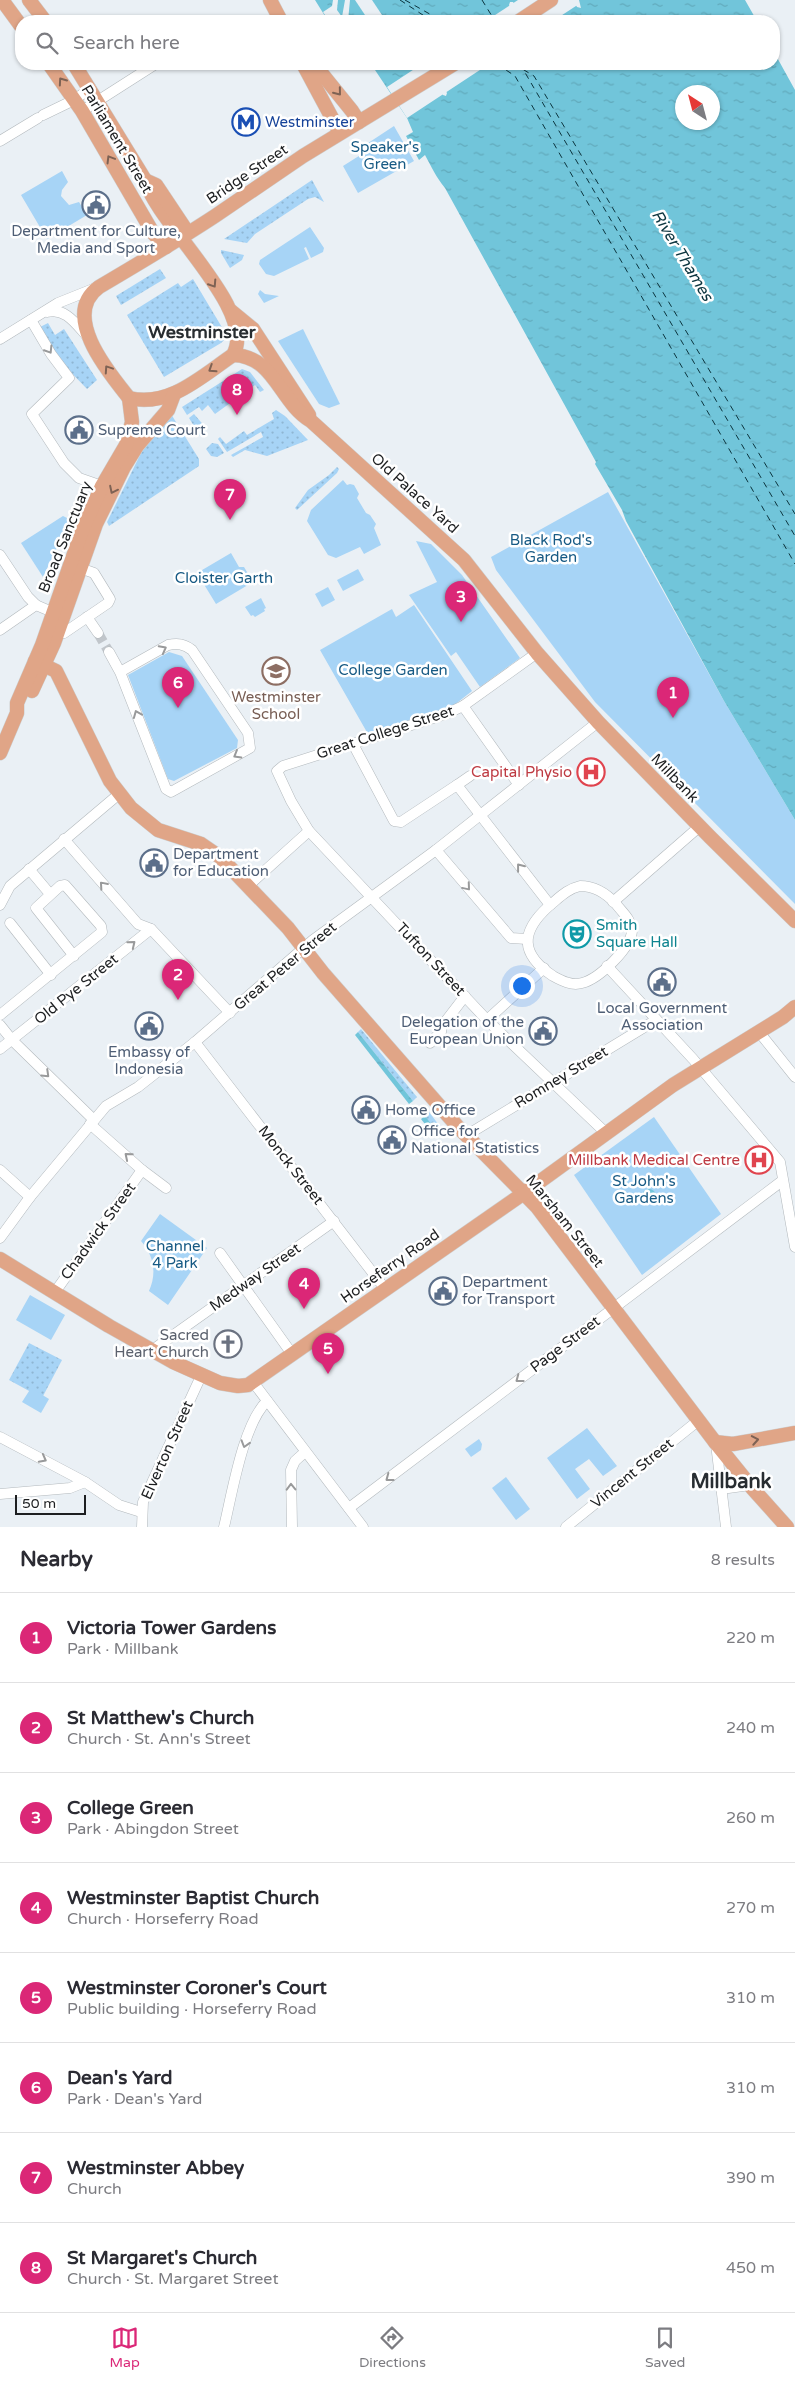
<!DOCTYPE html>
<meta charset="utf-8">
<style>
body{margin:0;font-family:"Varela Round",sans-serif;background:#f7f7f7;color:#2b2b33}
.compass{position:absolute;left:675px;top:85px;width:45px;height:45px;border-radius:50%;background:#fff;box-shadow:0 1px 4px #0004;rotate:324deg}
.scale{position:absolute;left:15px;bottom:12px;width:71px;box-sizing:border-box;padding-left:5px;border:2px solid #1d1f21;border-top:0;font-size:14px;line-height:18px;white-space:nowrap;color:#1d1f21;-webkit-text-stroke:4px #fff;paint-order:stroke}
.you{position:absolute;left:521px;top:985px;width:18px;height:18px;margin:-12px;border:4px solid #fff;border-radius:50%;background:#1a73e8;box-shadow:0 0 0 8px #1a73e833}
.badge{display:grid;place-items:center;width:32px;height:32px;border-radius:50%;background:#db2777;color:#fff;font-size:16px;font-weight:700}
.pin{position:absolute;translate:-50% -41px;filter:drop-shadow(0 1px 2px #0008)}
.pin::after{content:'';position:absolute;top:26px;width:18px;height:15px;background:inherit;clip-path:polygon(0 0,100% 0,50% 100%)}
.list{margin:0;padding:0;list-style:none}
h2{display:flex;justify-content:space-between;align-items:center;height:65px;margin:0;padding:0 20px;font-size:21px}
h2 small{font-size:16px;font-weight:400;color:#7c7c81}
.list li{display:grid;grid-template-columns:32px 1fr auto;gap:15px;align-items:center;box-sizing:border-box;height:90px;padding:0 20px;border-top:1px solid #e1e1e2}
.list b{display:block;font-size:19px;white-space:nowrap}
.list p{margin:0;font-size:16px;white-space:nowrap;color:#7c7c81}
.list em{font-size:16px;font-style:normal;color:#7c7c81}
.icon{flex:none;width:28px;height:28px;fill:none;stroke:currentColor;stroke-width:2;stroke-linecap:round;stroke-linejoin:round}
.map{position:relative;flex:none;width:795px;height:1527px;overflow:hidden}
.search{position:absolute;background:#fff;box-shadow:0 1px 4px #0004;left:15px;right:15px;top:15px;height:55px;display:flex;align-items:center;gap:12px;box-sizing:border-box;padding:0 18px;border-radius:20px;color:#7c7c81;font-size:19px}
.sheet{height:785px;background:#fff}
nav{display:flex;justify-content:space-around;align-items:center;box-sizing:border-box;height:70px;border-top:1px solid #e1e1e2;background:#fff;font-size:14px;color:#7c7c81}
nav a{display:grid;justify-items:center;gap:2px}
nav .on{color:#db2777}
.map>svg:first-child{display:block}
</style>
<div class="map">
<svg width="795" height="1527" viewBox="0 0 795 1527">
<defs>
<pattern id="grass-dots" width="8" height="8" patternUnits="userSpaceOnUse" patternTransform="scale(1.25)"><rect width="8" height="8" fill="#a7d4f6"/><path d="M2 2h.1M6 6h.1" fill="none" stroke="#8fb6d3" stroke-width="1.8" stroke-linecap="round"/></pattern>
<pattern id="water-ripples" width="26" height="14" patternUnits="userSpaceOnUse" patternTransform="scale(1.25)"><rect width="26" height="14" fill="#71c5da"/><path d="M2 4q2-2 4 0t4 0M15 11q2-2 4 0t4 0" fill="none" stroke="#61a9bb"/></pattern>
</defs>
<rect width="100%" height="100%" fill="#eaf0f5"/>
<g fill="url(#grass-dots)">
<polygon points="312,180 324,202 315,197 308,199 255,234 247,243 224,239"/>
<polygon points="221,250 244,255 242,260 230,268 221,253"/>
<polygon points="160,269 166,278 121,305 116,296"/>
<polygon points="193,279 226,334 226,338 221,343 164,377 127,315 178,283 181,287"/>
<polygon points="48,323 55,335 64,329 97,380 87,389 61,362 38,328"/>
<polygon points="242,369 250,372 264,390 260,392 255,385 215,414 208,405 202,411 199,407 187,415 182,407"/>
<polygon points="276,410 285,416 308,440 267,456 245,450 233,457 231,455 263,437 261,432 227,452 218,439 220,437 226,444 244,431 247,435 274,419 272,413"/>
<polygon points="171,414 199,459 199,466 109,526 107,522 141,453"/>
<polygon points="194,414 206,428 205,433 200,436 189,418"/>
<polygon points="212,443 218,444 224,453 217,457 211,456 206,449"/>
<polygon points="337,467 339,469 337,473 297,510 295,508 308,490 329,475"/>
<polygon points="361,1029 417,1097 413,1101 358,1032"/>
<polygon points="429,1112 442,1129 438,1132 425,1116"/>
<polygon points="29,1343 62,1360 42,1398 9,1380"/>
</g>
<g fill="#a7d4f6">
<polygon points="394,126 414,161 358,193 343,166 362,154 359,149"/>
<polygon points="62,171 68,182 62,190 61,196 69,205 79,202 87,215 47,239 21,195"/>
<polygon points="310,227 324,248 323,252 311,258 306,247 304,248 309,259 274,276 266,274 259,264 260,260"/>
<polygon points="260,290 265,294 279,296 264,303 258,294"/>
<polygon points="303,329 340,404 329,408 319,404 278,341"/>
<polygon points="343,480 347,485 350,484 354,485 359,494 357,498 366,513 370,515 376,524 374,528 381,545 364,554 360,547 336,558 328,555 307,521 311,510"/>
<polygon points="608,492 724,701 795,820 795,904 595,702 496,570 491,557"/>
<polygon points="63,516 67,518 68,524 43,577 21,543"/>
<polygon points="416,541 431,544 462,575 520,658 480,687 456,652 451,656 409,595 437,582"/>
<polygon points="231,553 239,567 244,567 253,582 216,604 197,573"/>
<polygon points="358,569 364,580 343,591 337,580"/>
<polygon points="328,587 335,600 322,607 315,594"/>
<polygon points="261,598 266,608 264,609 265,611 255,617 253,615 251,616 245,607"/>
<polygon points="414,605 472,691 453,706 368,734 320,650 392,609 396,617"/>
<polygon points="169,652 182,656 238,740 237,748 174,781 168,779 128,675"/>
<polygon points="654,1117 721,1214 642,1275 574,1175"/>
<path d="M160,1214L207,1248L168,1305L149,1291C157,1273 154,1256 141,1241Z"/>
<polygon points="30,1295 65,1315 51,1340 16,1320"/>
<polygon points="31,1388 49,1399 41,1413 22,1402"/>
<polygon points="587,1428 617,1466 603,1476 589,1459 575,1469 590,1489 577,1499 547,1458"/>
<polygon points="479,1439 482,1444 481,1450 471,1457 465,1449"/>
<polygon points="506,1477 530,1509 516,1520 492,1488"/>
</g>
<g fill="url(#water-ripples)" fill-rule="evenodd">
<polygon points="315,0 573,0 577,7 581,8 579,0 745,0 757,21 525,21 513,2 510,2 509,5 519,21 328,21"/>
<path d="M774,52L795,90V820L724,701L626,521L622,510L595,464L596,462L445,188C436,177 432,168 425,155L419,160L406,136L413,132L407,118L371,64H423L443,95L446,96L447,93L428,64H482L488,68V64H774ZM682,92H712V122H682Z"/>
<polygon points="358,1032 413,1101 409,1104 355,1035"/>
<polygon points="425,1116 438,1132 434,1136 421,1119"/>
<circle cx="649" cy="1196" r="7"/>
</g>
<g fill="#eaf0f5">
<polygon points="333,0 338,0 337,10 342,17 345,0 350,0 348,21 329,21 323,12 332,6"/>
<polygon points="355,0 372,0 386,21 369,21"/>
<polygon points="518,0 576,0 579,4 553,21 486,21"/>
<polygon points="422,64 486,65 489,64 407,118 387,87"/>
</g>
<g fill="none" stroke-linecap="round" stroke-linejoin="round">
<g stroke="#0c353f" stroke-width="1" stroke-dasharray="6 5" stroke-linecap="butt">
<polyline points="400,0 432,21"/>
<polyline points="405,0 442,21"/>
<polyline points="482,0 495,21"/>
<polyline points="497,64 515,76 795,564"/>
<polyline points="514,64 534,76 795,514"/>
<polyline points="520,64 795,536"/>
</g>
<polyline stroke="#c1c6cb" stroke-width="10" stroke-dasharray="10 5" stroke-linecap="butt" points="98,633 109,652"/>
<g stroke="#b3b9bd" stroke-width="11">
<g id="minor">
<polyline points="82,111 154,65"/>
<polyline points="43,115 74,100 91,88"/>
<polyline points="0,141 38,118"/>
<path d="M47,312C65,307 76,324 87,336"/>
<polyline points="31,320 51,354 69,378 32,414 64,463 79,478 102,486"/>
<polyline points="0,339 58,303 98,287"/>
<polyline points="0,555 28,597 36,605 59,615"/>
<polyline points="87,617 98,633"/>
<polyline points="0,630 36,605"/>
<polyline points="58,632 64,633 108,603 110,599 94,573 80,568"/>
<path d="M109,652L120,672L166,789L171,792L250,748L248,733L192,650C184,644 178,643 168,645L120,672"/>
<polyline points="537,653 463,706 446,714 283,766 277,771 291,801 309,831 487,1020 606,1133"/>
<polyline points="463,706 519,785"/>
<polyline points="353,744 394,821 401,822 457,785 550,905"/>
<polyline points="457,785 470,776"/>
<polyline points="64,839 138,924 151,929 230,1013"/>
<polyline points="436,850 511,938 527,939"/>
<polyline points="29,869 50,894"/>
<polyline points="248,886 309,831"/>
<path d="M580,886C595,886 606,893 616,904C622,912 631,919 632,930C632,947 599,979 582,983C572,986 562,981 553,976C520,954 520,932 549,906C559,898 567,889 580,886Z"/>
<polyline points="613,902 699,827"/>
<polyline points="0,905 10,886 119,794"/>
<polyline points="10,923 51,975"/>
<polyline points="607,966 693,1059 780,1162 795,1247"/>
<polyline points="0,1015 102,932 101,926 65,885 60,886 36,908 74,956"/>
<polyline points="487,1020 544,968"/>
<polyline points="0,1025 12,1040 94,1120"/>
<polyline points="759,1032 795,1077"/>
<polyline points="195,1042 386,1290"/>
<polyline points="430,1043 441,1032 442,1026 465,996"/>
<polyline points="0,1049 151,929"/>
<polyline points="467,1135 656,1020"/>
<polyline points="0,1170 30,1197"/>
<polyline points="142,1170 166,1188"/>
<polyline points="0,1238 30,1197 106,1106 138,1087 195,1042 313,940 436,850 598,722"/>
<polyline points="220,1253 292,1354"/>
<polyline points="55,1292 142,1170 90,1124"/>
<polyline points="151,1351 334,1221"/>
<polyline points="253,1382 363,1527"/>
<polyline points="0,1437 85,1482 119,1505 141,1512"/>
<polyline points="716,1444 726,1527"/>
<polyline points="721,1489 750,1485"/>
<polyline points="0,1494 70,1488 85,1482"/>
<polyline points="349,1508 782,1181"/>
<polyline points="142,1527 143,1502 201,1376"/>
<path d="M224,1527C232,1494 243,1424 267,1401"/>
<polyline points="292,1527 291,1470 295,1461 305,1452"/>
<polyline points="566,1527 699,1420"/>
</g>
</g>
<g stroke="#cdcece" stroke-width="15">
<g id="major">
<polyline points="2,0 21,26"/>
<polyline points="29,0 45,21"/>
<polyline points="270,0 281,21"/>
<polyline points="519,21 551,0"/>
<polyline points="49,64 82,111 153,233 166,247"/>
<path d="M74,64L145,180C158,225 259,311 233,355C202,376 169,408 129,398C109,373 60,315 99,287C138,264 177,241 215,216L303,156L454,64"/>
<polyline points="303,64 340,133"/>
<polyline points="314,64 352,111 359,122"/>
<polyline points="145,180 156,185 188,233"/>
<polyline points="231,311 253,329 309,415"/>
<path d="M233,355C275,356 279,402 311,421L464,560L537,653L598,722L710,837L795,921"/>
<polyline points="35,661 56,671 110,781 131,808 158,830 201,844 220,857 288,928 323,973 458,1127 537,1207 715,1442 753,1489 787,1527"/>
<polyline points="32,691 54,643 96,524 124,467 137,446 168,410 174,394"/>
<polyline points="0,753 17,713 17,703 42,645 83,528 102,486 126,445 132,422 129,398"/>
<polyline points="0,1259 109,1326 173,1362 220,1383 238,1386 248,1385 524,1193 673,1085 783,1017 795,1007"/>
<polyline points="715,1442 733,1444 795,1433"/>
</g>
</g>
<use href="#minor" stroke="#fff" stroke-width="10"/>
<use href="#major" stroke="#e0a587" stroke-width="14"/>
</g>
<defs><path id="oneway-chevron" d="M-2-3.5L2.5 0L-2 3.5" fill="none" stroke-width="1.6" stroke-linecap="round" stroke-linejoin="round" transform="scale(1.25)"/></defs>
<g stroke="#7e6254">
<use href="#oneway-chevron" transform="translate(62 81) rotate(-125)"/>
<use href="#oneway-chevron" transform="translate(338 92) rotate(51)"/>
<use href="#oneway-chevron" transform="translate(110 159) rotate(-121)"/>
<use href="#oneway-chevron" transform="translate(213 284) rotate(57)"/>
<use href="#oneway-chevron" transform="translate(108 369) rotate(-124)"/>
<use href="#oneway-chevron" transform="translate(212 369) rotate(147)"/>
<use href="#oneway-chevron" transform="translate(113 490) rotate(116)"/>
<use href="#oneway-chevron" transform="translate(755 1440) rotate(-10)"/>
</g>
<g stroke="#999a9b">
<use href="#oneway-chevron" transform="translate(49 350) rotate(58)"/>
<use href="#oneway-chevron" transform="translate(163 649) rotate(-28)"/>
<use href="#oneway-chevron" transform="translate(137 714) rotate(-112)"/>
<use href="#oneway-chevron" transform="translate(237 755) rotate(150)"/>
<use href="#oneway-chevron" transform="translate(520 867) rotate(-128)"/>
<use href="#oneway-chevron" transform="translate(103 885) rotate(-131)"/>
<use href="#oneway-chevron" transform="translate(467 887) rotate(50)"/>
<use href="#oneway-chevron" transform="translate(132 944) rotate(-39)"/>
<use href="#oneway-chevron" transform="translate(46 1074) rotate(44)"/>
<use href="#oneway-chevron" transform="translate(128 1156) rotate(-140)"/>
<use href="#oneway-chevron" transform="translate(519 1379) rotate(143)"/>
<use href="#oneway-chevron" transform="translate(245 1444) rotate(107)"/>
<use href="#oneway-chevron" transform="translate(43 1459) rotate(28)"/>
<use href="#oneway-chevron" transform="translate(389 1478) rotate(143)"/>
<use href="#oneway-chevron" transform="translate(291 1487) rotate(-91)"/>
</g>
<defs>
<g id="metro-ring" transform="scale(1.4375)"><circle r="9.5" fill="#fff" stroke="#1a4fb4" stroke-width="1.5"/><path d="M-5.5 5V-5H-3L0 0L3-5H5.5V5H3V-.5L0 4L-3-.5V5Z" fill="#1a4fb4"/></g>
<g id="civic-ring" transform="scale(1.4375)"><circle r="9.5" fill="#fff" stroke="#5c6f8a" stroke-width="1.5"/><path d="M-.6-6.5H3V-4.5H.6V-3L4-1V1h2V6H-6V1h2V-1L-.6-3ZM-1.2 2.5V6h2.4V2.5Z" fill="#5c6f8a"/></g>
<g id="school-ring" transform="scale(1.4375)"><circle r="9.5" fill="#fff" stroke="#8d6e63" stroke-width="1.5"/><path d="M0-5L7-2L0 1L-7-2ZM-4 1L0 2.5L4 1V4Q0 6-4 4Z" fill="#8d6e63"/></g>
<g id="hospital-ring" transform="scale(1.4375)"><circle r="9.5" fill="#fff" stroke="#e0444e" stroke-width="1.5"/><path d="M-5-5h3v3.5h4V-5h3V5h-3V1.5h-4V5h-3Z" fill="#e0444e"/></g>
<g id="theatre-ring" transform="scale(1.4375)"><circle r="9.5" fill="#fff" stroke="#0f9aa8" stroke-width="1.5"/><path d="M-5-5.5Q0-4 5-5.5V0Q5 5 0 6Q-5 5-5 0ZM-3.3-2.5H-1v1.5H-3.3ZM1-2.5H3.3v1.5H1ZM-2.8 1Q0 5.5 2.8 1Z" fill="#0f9aa8"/></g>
<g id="church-ring" transform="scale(1.4375)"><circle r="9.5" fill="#fff" stroke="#6b7280" stroke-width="1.5"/><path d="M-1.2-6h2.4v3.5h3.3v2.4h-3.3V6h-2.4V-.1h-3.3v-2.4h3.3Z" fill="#6b7280"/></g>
</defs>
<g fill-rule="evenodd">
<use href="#metro-ring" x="246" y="122"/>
<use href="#civic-ring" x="96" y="205"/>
<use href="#civic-ring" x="79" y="430"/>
<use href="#school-ring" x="276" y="671"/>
<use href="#hospital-ring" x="591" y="772"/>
<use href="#civic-ring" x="154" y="863"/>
<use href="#theatre-ring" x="577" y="934"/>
<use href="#civic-ring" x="662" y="982"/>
<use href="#civic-ring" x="149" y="1026"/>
<use href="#civic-ring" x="543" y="1031"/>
<use href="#civic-ring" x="366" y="1110"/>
<use href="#civic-ring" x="392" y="1140"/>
<use href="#hospital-ring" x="759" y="1160"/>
<use href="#civic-ring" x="443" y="1291"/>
<use href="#church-ring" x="228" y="1344"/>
</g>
<g text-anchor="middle" stroke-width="5" stroke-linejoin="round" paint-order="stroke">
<g font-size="15" fill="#164399" stroke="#fff" text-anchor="start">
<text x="265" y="127">Westminster</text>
</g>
<g font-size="15" fill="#1d1f21" stroke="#fff">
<text transform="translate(117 139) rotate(59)" y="5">Parliament Street</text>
<text transform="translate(247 174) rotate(-34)" y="5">Bridge Street</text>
<text transform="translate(415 493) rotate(42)" y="5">Old Palace Yard</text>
<text transform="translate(65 537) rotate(-68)" y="5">Broad Sanctuary</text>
<text transform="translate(385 732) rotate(-18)" y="5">Great College Street</text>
<text transform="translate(675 778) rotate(46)" y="5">Millbank</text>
<text transform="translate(431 959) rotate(47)" y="5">Tufton Street</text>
<text transform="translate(285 966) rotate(-40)" y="5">Great Peter Street</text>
<text transform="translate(76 989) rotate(-39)" y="5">Old Pye Street</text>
<text transform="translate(561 1077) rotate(-31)" y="5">Romney Street</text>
<text transform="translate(291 1165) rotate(52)" y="5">Monck Street</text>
<text transform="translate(565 1221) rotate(51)" y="5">Marsham Street</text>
<text transform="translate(98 1231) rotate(-54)" y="5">Chadwick Street</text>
<text transform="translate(390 1266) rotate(-35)" y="5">Horseferry Road</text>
<text transform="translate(255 1277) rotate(-35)" y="5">Medway Street</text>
<text transform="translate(565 1344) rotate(-37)" y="5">Page Street</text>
<text transform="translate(167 1450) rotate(-66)" y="5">Elverton Street</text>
<text transform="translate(632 1473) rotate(-39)" y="5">Vincent Street</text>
</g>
<g font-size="15" fill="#175a84" stroke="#fff">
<text x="385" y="152">Speaker's<tspan x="385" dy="17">Green</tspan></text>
<text x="551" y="545">Black Rod's<tspan x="551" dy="17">Garden</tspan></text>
<text x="224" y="583">Cloister Garth</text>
<text x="393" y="675">College Garden</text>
<text x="644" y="1186">St John's<tspan x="644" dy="17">Gardens</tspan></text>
<text x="175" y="1251">Channel<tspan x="175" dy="17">4 Park</tspan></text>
</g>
<g font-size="15" fill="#4e5e75" stroke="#fff" text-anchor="start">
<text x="96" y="236" text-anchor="middle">Department for Culture,<tspan x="96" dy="17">Media and Sport</tspan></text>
<text x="98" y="435">Supreme Court</text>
<text x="173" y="859">Department<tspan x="173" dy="17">for Education</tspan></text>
<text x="662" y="1013" text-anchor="middle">Local Government<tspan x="662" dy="17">Association</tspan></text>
<text x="524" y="1027" text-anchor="end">Delegation of the<tspan x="524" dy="17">European Union</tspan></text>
<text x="149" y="1057" text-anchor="middle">Embassy of<tspan x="149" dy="17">Indonesia</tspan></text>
<text x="385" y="1115">Home Office</text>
<text x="411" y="1136">Office for<tspan x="411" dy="17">National Statistics</tspan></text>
<text x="462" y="1287">Department<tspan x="462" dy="17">for Transport</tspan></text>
</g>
<g font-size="15" fill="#785e54" stroke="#fff">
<text x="276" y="702">Westminster<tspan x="276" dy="17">School</tspan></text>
</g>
<g font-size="15" fill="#be3a42" stroke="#fff" text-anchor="end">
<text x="572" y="777">Capital Physio</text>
<text x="740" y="1165">Millbank Medical Centre</text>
</g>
<g font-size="15" fill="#0d838f" stroke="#fff" text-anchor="start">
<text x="596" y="930">Smith<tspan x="596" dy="17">Square Hall</tspan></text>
</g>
<g font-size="15" fill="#5b616d" stroke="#fff" text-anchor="end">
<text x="209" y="1340">Sacred<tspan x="209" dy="17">Heart Church</tspan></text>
</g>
<g font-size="16" font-style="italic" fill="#0c353f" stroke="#fff">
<text transform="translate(683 255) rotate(59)" y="6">River Thames</text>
</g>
<g font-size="18" font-weight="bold" fill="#282d31" stroke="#fff">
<text x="202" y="338">Westminster</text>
</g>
<g font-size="20" font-weight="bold" fill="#282d31" stroke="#fff">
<text x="731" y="1488">Millbank</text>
</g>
</g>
</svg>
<svg class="compass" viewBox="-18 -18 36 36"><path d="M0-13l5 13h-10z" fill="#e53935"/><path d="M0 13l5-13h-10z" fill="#7c7c81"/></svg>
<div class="scale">50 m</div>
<div class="you"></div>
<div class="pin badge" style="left:673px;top:718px">1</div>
<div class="pin badge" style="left:178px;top:1000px">2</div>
<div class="pin badge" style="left:461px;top:622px">3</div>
<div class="pin badge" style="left:304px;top:1309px">4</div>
<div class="pin badge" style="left:328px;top:1374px">5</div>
<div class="pin badge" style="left:178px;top:708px">6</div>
<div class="pin badge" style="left:230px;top:520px">7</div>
<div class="pin badge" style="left:237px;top:415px">8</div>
<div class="search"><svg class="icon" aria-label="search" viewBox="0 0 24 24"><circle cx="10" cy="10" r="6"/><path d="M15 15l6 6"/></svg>Search here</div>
</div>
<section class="sheet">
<h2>Nearby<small>8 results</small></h2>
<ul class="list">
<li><span class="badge">1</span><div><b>Victoria Tower Gardens</b><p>Park · Millbank</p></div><em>220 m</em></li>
<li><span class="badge">2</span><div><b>St Matthew's Church</b><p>Church · St. Ann's Street</p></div><em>240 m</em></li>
<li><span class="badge">3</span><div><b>College Green</b><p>Park · Abingdon Street</p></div><em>260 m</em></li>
<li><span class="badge">4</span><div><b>Westminster Baptist Church</b><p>Church · Horseferry Road</p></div><em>270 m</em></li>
<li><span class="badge">5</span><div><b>Westminster Coroner's Court</b><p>Public building · Horseferry Road</p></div><em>310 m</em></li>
<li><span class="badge">6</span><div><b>Dean's Yard</b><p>Park · Dean's Yard</p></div><em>310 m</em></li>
<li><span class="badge">7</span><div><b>Westminster Abbey</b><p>Church</p></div><em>390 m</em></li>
<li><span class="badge">8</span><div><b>St Margaret's Church</b><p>Church · St. Margaret Street</p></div><em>450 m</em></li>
</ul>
</section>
<nav>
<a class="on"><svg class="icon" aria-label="map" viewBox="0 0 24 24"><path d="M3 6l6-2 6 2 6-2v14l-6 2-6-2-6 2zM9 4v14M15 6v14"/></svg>Map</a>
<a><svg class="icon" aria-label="directions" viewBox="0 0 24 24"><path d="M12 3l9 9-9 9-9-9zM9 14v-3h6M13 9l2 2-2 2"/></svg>Directions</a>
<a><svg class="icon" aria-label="saved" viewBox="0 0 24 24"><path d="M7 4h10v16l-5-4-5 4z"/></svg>Saved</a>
</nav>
